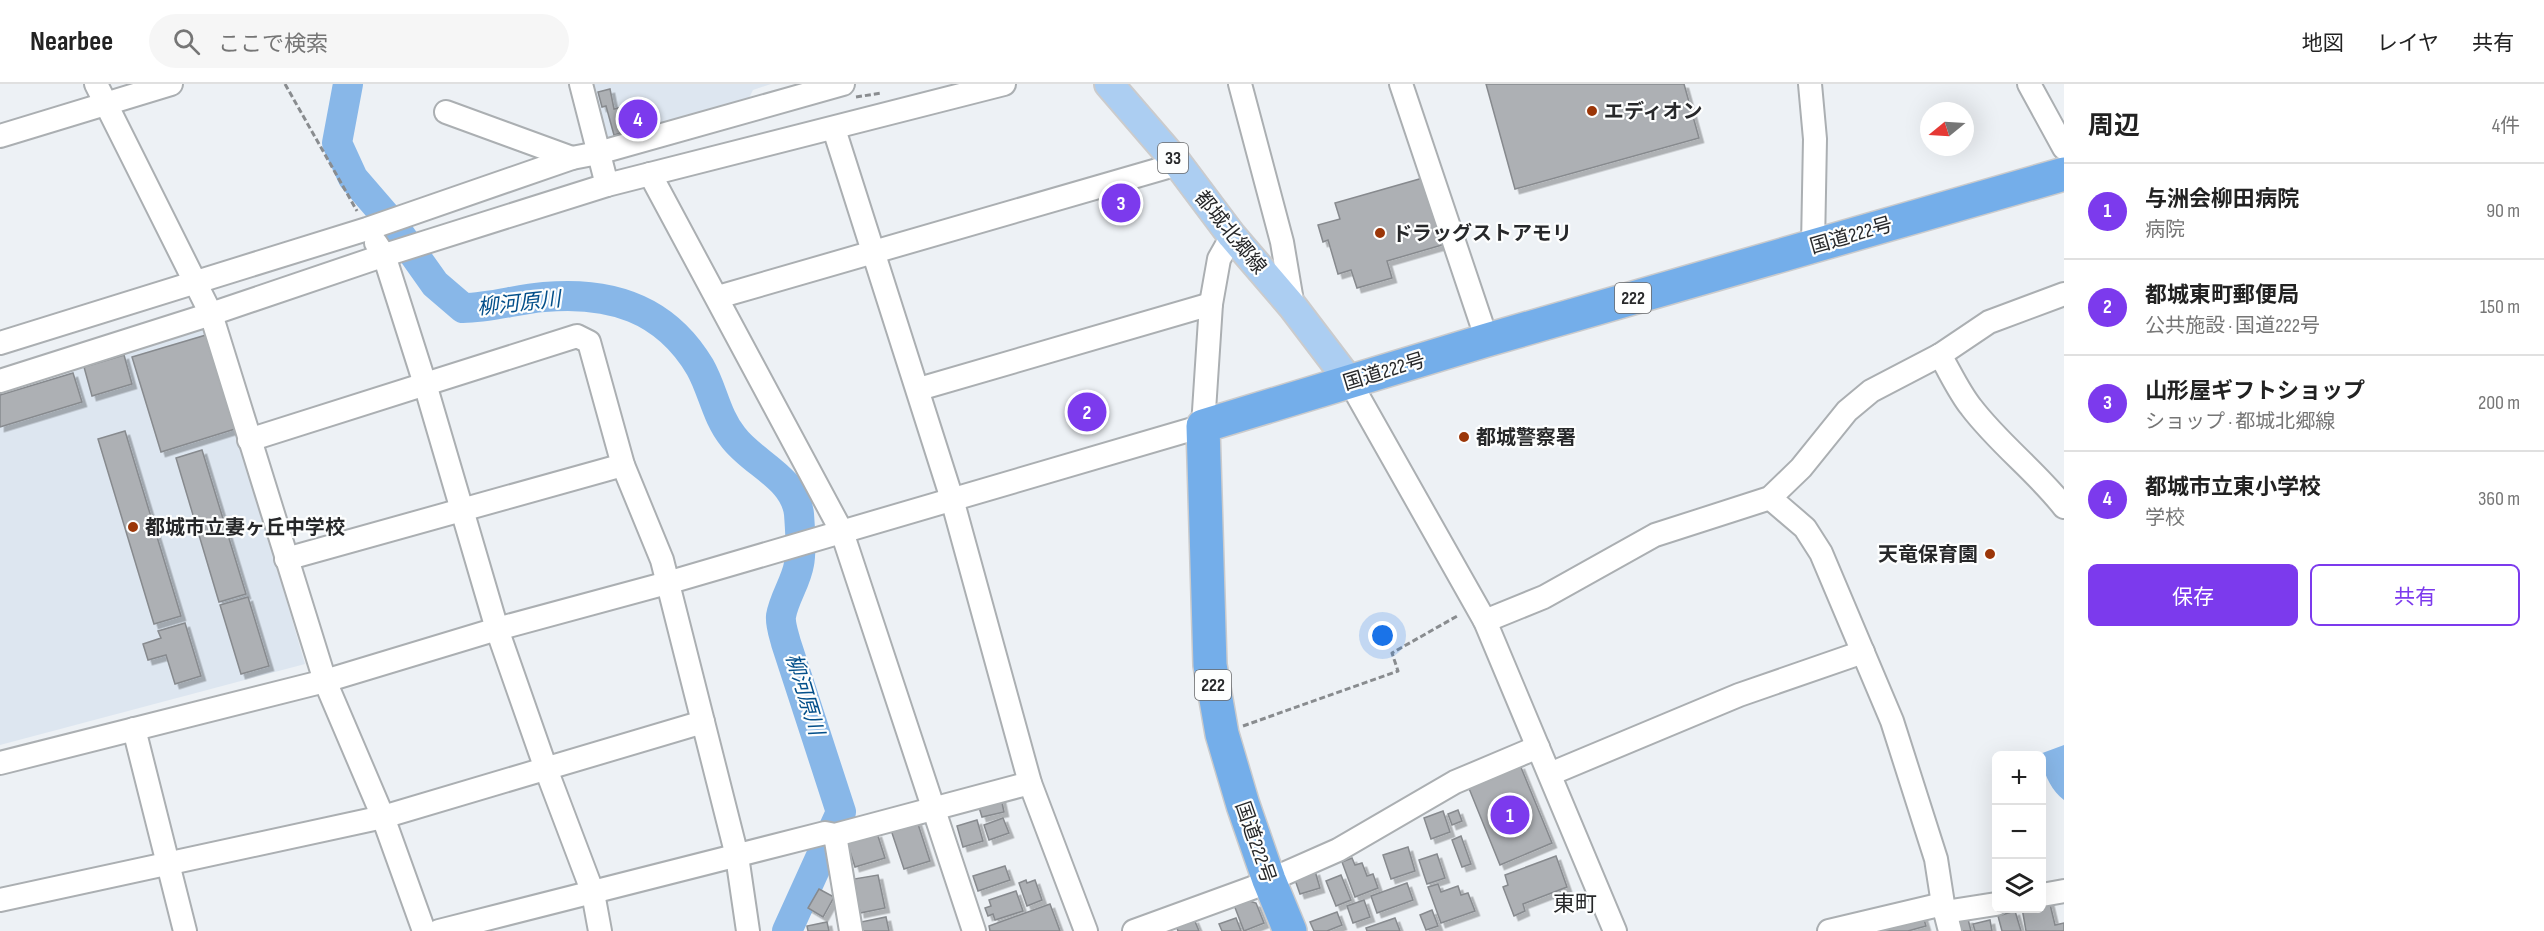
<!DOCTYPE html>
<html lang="ja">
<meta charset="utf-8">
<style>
body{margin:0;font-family:"Sofia Sans Condensed","Noto Sans JP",sans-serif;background:#f6f6f6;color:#222}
.controls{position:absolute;right:18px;bottom:18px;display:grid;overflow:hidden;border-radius:9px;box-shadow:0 6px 24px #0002}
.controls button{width:54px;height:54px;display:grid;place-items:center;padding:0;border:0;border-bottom:2px solid #e0e0e0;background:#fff;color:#222;font:30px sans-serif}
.compass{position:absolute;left:1920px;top:18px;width:54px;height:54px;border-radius:50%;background:#fff;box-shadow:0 6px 24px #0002;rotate:252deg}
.you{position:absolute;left:1383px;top:552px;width:21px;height:21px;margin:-15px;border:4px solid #fff;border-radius:50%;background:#1a73e8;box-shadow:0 0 0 9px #1a73e833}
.badge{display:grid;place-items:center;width:39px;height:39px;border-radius:50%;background:#7c3aed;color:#fff;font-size:20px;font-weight:700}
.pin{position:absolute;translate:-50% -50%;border:3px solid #fff;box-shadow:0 2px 6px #0006}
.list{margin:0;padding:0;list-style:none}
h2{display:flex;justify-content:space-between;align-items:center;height:78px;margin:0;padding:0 24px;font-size:26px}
h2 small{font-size:20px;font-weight:400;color:#767676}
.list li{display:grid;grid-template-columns:39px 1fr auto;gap:18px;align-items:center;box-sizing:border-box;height:96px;padding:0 24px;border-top:2px solid #e0e0e0}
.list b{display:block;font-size:22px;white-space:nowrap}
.list p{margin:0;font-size:20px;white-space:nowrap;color:#767676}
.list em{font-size:20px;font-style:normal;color:#767676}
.actions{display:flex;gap:12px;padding:18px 24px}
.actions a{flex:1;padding:14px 0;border:2px solid #7c3aed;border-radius:9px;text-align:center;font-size:21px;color:#7c3aed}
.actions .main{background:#7c3aed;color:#fff}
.icon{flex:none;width:33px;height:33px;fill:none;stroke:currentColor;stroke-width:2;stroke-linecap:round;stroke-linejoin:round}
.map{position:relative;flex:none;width:2064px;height:847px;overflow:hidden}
header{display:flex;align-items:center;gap:36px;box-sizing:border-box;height:84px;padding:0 30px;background:#fff;border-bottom:2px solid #e0e0e0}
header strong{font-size:28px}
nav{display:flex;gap:33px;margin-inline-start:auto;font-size:21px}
.search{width:420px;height:54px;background:#f6f6f6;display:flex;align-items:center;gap:15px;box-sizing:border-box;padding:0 21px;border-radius:33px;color:#767676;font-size:22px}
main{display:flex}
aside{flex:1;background:#fff}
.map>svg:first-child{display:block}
</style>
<header>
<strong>Nearbee</strong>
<div class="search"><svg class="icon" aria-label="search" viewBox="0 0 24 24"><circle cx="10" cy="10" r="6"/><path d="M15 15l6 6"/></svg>ここで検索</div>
<nav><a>地図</a><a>レイヤ</a><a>共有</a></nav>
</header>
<main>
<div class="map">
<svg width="2064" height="847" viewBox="0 0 2064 847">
<defs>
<filter id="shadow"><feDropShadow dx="4.5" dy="4.5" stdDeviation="0" flood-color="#0004"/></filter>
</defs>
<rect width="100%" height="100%" fill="#edf1f5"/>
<g fill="#dde6f0">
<polygon points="590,0 771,0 753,6 749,14 604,56"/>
<polygon points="207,243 305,580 0,661 0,306"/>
</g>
<path fill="#88b7e8" d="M2064,661V716C2051,706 2042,688 2042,672L2037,671Z"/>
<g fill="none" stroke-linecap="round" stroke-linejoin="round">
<path stroke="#88b7e8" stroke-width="30" d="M348,0L337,59L353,94L391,138L435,200L463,224C491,224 517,215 544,213C610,207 665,224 700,283C713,306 716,332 733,353C753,380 795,393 799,430C800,445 802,466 799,480C796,498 784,514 781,532C780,540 784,551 786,559L841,728L787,847"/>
</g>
<g fill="#adb0b4" stroke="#878a8e" stroke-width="1.5" filter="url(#shadow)">
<polygon points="1486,0 1684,0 1699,54 1515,105"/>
<polygon points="610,5 614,25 645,17 651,41 614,51 606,22 602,23 598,8"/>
<polygon points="1423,94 1442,161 1387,177 1392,194 1357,204 1351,186 1338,190 1328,156 1323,158 1318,141 1340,135 1335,119"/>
<polygon points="206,251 235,345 161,368 132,273"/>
<polygon points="124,271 132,300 92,312 84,283"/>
<polygon points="73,289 82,318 0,343 0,311"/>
<polygon points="125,347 181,532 154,540 98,355"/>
<polygon points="202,366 246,510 219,518 176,374"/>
<polygon points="248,513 269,582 241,590 220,521"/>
<polygon points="185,539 201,592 175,600 166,571 148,576 143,560 161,554 158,547"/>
<polygon points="1520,681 1552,759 1500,781 1468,702"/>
<polygon points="1001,714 1004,728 982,733 978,720"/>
<polygon points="1458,726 1462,737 1452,741 1448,730"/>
<polygon points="1443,727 1450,748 1431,755 1424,734"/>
<polygon points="1003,734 1009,749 989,756 984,741"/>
<polygon points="977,736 983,757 963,763 957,742"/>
<polygon points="917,737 930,777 904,785 891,746"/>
<polygon points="877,749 885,774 855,783 847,758"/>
<polygon points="1461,752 1471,780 1462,783 1452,756"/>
<polygon points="1408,763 1415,787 1391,795 1383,771"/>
<polygon points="1437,770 1445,794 1427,800 1419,776"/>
<polygon points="1556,772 1567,803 1523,820 1525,827 1514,832 1503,803 1508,801 1505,791"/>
<polygon points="1352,774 1355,781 1362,779 1367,792 1373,790 1378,804 1355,813 1342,778"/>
<polygon points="1005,782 1010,796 978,807 973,792"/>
<polygon points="1315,787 1320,804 1300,810 1294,793"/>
<polygon points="878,791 885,824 860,829 854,795"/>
<polygon points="1341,791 1351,816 1336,822 1326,797"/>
<polygon points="1026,796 1027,799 1035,796 1042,816 1027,822 1019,799"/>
<polygon points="1407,799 1413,816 1377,829 1371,812"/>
<polygon points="1438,800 1441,808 1458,802 1461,811 1468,809 1475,827 1441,839 1428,803"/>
<polygon points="819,805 834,813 823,833 808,824"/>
<polygon points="1016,807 1023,827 995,836 993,830 988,832 985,824 991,822 989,816"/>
<polygon points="1246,816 1256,819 1264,839 1244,847 1234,821"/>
<polygon points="1364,816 1370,833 1353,839 1347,822"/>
<polygon points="2049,816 2055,841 2064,839 2064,847 2026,847 2022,824 2042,824 2042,817"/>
<polygon points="1050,820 1060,847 990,847 989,842"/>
<polygon points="1432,826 1438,842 1426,846 1420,831"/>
<polygon points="2015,827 2021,847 2002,847 1998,832"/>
<polygon points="1337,828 1342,841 1327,847 1314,847 1310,838"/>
<polygon points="1922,829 1926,842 1908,847 1883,847 1881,841"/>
<polygon points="886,833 889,847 863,847 861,838"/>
<polygon points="1236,834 1241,847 1222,847 1219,840"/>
<polygon points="1395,834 1400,847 1367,847 1366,844"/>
<polygon points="1194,835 1199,847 1178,847 1176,841"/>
<polygon points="1968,835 1971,847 1957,847 1955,838"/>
<polygon points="1990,836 1992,847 1975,847 1973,840"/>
<polygon points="827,838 829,847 808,847 807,842"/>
</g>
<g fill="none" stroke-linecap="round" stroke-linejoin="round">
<g stroke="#abafb2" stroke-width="26">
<g id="minor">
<polyline points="96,0 211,230 325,597 383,733 424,847"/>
<polyline points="581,0 607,101"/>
<polyline points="1240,0 1282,158 1293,223"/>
<polyline points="1401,0 1487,256"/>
<polyline points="1810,0 1815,55 1813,161"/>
<polyline points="2029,0 2064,64"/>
<polyline points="446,28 572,74"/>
<polyline points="834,45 952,415 1030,699 1086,847"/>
<polyline points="0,52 171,0"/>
<polyline points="650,90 842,448 974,847"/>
<polyline points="376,159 384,171 425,300 497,545 546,685 593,809 600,847"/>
<polyline points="718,213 1178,80"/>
<polyline points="0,259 367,145 572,74 598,69 843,0"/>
<path d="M1940,271C1950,288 1959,308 1971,323C1999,360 2036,387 2064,423"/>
<polyline points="0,297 211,230 385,171 607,101 1004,0"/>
<polyline points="1350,298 1485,537 1615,847"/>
<polyline points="919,305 1211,220"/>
<polyline points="249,356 577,252 589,258 623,381 662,476 737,772 748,847"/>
<polyline points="1770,414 1805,444 1821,469 1892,637 1936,775 1943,820 1950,847"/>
<polyline points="286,475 623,381"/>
<polyline points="1485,537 1544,513 1655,451 1770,414 1801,384 1847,327 1871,307 1940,271 1989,238 2064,210"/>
<polyline points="134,645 185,847"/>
<polyline points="0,679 325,597 497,545 667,499 1203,342 1211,220 1219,175 1232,152"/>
<polyline points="1550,690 1739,611 1863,568"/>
<polyline points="835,751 851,847"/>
<polyline points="2042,811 2064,807"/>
<polyline points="0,816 383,733 703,638"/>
<polyline points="1945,828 1996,820"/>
<polyline points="439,847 825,749 835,751 1030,699"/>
<polyline points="1134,847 1252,804 1338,766 1455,698 1538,663"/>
<polyline points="1829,847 1943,820"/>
</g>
</g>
<g stroke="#cbcbcc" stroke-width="32">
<polyline id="major" points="1109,0 1178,80 1232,152 1293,223 1350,298"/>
</g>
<g stroke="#cbcbcc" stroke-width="36">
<polyline id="highway" points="1290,847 1269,796 1243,721 1222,650 1210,581 1203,342 1487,256 2064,90"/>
</g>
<g stroke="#898c8f" stroke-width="3" stroke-dasharray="6 3" stroke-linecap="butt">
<polyline points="285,0 357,127"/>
<polyline points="856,13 882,9"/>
<polyline points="1243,642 1398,587 1392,569 1459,531"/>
</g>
<use href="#minor" stroke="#fff" stroke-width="22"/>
<use href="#major" stroke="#accef2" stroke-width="28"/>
<use href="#highway" stroke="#74aeea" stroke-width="33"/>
</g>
<g fill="#9b3608" stroke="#fdfefe" stroke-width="2">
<circle cx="1592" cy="27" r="6"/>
<circle cx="1380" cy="149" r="6"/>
<circle cx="1464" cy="353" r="6"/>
<circle cx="133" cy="443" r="6"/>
<circle cx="1990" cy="470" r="6"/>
</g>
<g text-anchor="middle" stroke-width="4.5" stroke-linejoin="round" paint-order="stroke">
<g fill="#fdfefe" stroke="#67686a" stroke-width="1.5">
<rect x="1158" y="59" width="30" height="30" rx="4.5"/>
<rect x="1615" y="199" width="36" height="30" rx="4.5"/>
<rect x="1195" y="586" width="36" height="30" rx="4.5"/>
</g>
<g font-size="18" font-weight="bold" fill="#27282a">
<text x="1173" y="80">33</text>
<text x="1633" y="220">222</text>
<text x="1213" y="607">222</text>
</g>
<g font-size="20" font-weight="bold" fill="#27282a" stroke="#fdfefe" text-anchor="start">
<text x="1604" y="34">エディオン</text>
<text x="1392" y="156">ドラッグストアモリ</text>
<text x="1476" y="360">都城警察署</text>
<text x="145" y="450">都城市立妻ヶ丘中学校</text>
<text x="1978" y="477" text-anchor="end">天竜保育園</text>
</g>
<g font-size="20" fill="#27282a" stroke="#fdfefe">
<text transform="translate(1231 148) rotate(51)" y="7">都城北郷線</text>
<text transform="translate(1851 151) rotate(-16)" y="7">国道222号</text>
<text transform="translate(1384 287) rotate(-17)" y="7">国道222号</text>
<text transform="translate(1256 758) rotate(71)" y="7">国道222号</text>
</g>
<g font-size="21" font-style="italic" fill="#034f8a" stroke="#fdfefe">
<text transform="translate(519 219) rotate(-6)" y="7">柳河原川</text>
<text transform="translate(805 610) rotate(73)" y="7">柳河原川</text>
</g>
<g font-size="22" fill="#27282a" stroke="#fdfefe">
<text x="1575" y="827">東町</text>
</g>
</g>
</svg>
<div class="controls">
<button>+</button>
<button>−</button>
<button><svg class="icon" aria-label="layers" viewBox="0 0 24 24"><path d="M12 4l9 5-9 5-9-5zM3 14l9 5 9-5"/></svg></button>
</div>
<svg class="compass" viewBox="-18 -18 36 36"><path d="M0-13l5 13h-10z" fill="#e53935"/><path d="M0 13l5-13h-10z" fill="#767676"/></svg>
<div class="you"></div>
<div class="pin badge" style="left:1510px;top:731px">1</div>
<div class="pin badge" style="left:1087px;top:328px">2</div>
<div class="pin badge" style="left:1121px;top:119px">3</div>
<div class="pin badge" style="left:638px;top:35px">4</div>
</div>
<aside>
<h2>周辺<small>4件</small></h2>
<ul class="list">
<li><span class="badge">1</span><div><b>与洲会柳田病院</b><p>病院</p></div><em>90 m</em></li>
<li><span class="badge">2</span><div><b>都城東町郵便局</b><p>公共施設 · 国道222号</p></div><em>150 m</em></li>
<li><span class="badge">3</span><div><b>山形屋ギフトショップ</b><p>ショップ · 都城北郷線</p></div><em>200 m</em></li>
<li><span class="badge">4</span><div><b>都城市立東小学校</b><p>学校</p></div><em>360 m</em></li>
</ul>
<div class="actions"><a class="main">保存</a><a>共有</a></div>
</aside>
</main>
